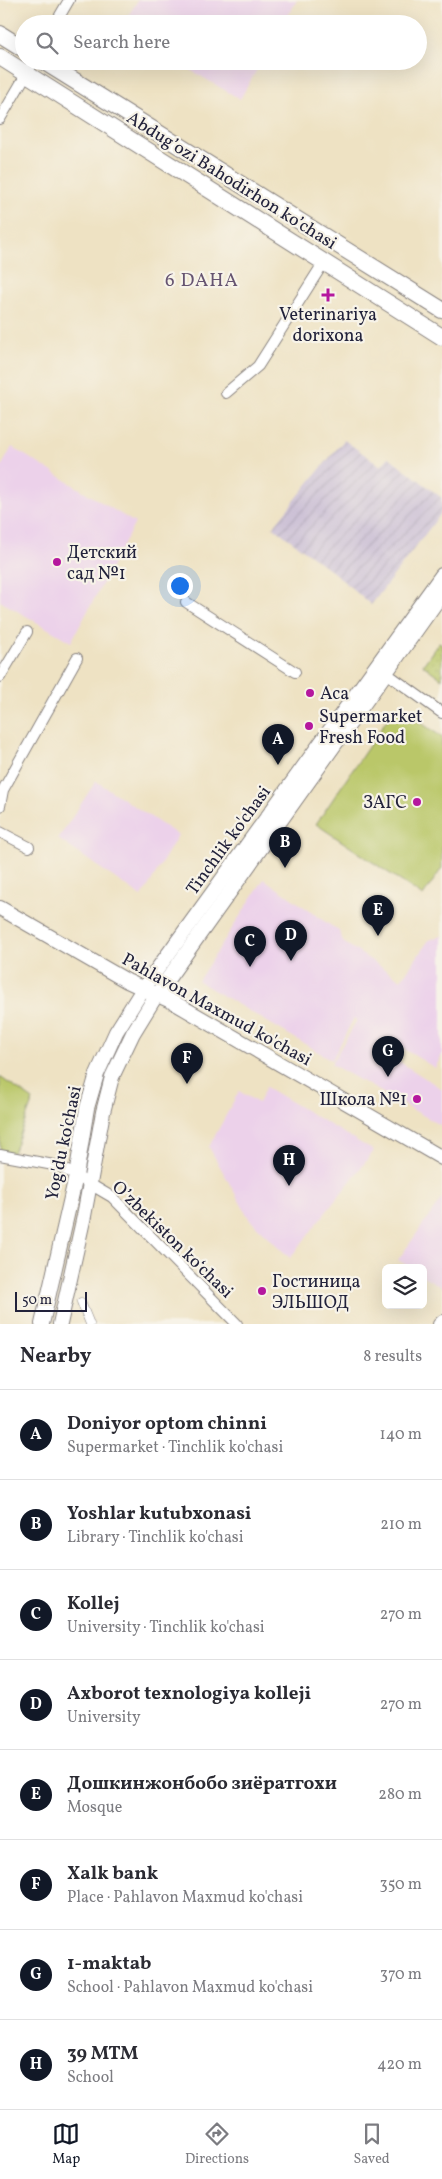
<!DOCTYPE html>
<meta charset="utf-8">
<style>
body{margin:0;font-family:Vollkorn,serif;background:#f7f7f7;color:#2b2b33}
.controls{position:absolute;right:15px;bottom:15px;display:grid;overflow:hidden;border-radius:8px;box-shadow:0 5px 20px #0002}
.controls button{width:45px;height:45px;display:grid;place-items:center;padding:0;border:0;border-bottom:1px solid #e1e1e2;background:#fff;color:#2b2b33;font:25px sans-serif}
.scale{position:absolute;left:15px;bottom:12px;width:72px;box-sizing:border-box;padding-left:5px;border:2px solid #22223b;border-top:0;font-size:14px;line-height:18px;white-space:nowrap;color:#22223b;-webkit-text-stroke:4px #f7f3e8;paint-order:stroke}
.you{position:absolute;left:179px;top:585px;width:18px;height:18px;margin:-12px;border:4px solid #fff;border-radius:50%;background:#1a73e8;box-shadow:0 0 0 8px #1a73e833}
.badge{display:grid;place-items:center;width:32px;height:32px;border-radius:50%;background:#111827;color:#fff;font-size:16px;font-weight:700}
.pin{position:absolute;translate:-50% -41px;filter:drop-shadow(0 1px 2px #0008)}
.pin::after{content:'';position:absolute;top:26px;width:18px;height:15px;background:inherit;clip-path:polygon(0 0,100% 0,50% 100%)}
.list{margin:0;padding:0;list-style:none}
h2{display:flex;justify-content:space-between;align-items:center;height:65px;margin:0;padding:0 20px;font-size:21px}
h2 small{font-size:16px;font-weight:400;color:#7c7c81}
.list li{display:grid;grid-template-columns:32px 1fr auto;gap:15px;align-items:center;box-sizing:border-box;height:90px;padding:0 20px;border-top:1px solid #e1e1e2}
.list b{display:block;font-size:19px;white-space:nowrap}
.list p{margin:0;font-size:16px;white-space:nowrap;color:#7c7c81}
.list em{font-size:16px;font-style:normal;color:#7c7c81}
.icon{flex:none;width:28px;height:28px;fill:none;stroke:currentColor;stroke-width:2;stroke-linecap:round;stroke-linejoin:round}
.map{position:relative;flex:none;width:442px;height:1324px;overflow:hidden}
.search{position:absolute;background:#fff;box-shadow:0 5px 20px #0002;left:15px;right:15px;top:15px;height:55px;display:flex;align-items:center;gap:12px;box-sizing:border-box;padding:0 18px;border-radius:28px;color:#7c7c81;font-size:19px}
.sheet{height:785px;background:#fff}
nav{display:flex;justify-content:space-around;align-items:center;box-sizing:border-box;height:70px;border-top:1px solid #e1e1e2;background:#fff;font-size:14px;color:#7c7c81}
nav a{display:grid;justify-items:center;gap:2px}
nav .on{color:#111827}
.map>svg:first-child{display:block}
</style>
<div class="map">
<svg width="442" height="1324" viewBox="0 0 442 1324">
<defs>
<pattern id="industrial-furrows" width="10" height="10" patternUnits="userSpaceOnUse" patternTransform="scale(1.25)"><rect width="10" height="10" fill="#cbbfd5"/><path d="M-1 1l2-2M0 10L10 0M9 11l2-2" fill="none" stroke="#aea4b8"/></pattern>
<pattern id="grass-dots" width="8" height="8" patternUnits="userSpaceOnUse" patternTransform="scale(1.25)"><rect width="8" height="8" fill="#bac769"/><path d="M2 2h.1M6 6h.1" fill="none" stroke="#a0ab5c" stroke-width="1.8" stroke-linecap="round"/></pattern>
</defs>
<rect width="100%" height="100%" fill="#f7f3e8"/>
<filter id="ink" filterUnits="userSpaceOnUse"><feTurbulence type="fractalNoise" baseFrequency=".02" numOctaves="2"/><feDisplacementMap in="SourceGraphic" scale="10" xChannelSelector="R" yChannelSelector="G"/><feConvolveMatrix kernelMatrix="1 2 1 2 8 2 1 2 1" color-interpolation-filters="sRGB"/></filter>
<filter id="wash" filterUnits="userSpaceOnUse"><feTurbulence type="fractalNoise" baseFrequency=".0096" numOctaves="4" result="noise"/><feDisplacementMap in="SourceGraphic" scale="20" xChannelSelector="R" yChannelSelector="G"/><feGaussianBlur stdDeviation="1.12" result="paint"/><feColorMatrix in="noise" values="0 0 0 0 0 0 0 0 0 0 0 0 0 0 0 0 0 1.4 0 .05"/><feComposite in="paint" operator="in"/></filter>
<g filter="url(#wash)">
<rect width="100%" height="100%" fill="#eee2c3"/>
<g fill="#ecd1ea">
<polygon points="138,0 297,0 283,24 123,24"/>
<polygon points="175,61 262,61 240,99"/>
<polygon points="12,447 135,523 71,642 0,601 0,469"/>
<polygon points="96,781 178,835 142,897 58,839"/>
<polygon points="264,879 340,932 343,942 401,980 429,940 442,936 442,1055 435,1068 399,1046 392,1057 442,1089 442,1126 331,1064 357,1020 354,1018 332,1060 198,981"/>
<polygon points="266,1087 374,1151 290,1258 250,1220 209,1147 239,1091 258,1103"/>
<polygon points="442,1198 442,1287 423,1276 423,1268 411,1268 398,1260"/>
</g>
<polygon fill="url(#industrial-furrows)" points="344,440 381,466 389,457 442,498 442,512 371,605 333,572 273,527"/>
<polygon fill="url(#grass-dots)" stroke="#6e7452" points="439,642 442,644 442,679 423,665"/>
<g fill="#bac769" stroke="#6e7452">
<polygon points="396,706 442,737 442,868 423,896 316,824"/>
<polygon points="0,1077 33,1100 13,1153 0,1150"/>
</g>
</g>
<g filter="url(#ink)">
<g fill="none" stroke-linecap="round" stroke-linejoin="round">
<g stroke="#88827f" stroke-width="9">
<polyline id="pedestrian" points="81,1302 90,1324"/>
</g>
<g stroke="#88827f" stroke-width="12">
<g id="minor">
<polyline points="55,24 69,0"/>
<polyline points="0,119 34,61"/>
<polyline points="226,393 258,366 324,262"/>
<polyline points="186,602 295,672"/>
<polyline points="382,670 442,713"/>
<polyline points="0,677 27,632"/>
<polyline points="0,806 3,790 77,658"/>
<polyline points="0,832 29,847"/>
<polyline points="0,1155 59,1166 112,1197 237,1324"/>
<polyline points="438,1324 442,1320"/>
</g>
</g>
<g stroke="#88827f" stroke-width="16">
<g id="secondary">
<polyline points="0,908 127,981 175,1003 442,1158"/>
<polyline points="42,1324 76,1176 87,1108 97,1074 116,1032 143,989 442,575"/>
<polyline points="60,1324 84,1216 103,1112 112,1077 133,1033 157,994 442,594"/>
</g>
</g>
<g stroke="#88827f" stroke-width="18">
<g id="primary">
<polyline points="0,34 24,49"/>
<polyline points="0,57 442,337"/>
<polyline points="43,61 442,310"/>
</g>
</g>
<use href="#pedestrian" stroke="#fff" stroke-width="8"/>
<use href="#minor" stroke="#fff" stroke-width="10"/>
<use href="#secondary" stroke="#fff" stroke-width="14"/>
<use href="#primary" stroke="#fff" stroke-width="16"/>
</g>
</g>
<g fill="#b5179e" stroke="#f7f3e8" stroke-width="2">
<path d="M325.5 287.5h5v5h5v5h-5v5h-5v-5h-5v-5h5z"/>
<circle cx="57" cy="562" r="5"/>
<circle cx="310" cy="693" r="5"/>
<circle cx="309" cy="726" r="5"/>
<circle cx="417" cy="802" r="5"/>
<circle cx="417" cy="1099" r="5"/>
<circle cx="262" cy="1291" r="5"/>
</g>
<g text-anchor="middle" stroke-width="4.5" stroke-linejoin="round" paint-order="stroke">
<g font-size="18" fill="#22223b" stroke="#f7f3e8">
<text transform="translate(232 180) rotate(32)" y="6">Abdug’ozi Bahodirhon ko’chasi</text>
<text transform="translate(228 840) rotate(-54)" y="6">Tinchlik ko'chasi</text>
<text transform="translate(217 1009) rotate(29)" y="6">Pahlavon Maxmud ko'chasi</text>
<text transform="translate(63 1143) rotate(-78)" y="6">Yog'du ko'chasi</text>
<text transform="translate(173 1239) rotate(44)" y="6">O’zbekiston ko‘chasi</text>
</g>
<g font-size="18" fill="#22223b" stroke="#f7f3e8" text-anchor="start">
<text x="328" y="320" text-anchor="middle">Veterinariya<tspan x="328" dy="21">dorixona</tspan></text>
<text x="67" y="558">Детский<tspan x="67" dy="21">сад №1</tspan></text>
<text x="320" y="699">Аса</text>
<text x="319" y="722">Supermarket<tspan x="319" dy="21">Fresh Food</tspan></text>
<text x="407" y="808" text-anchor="end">ЗАГС</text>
<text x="407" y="1105" text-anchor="end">Школа №1</text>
<text x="272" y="1287">Гостиница<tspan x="272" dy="21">ЭЛЬШОД</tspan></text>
</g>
<g font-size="19" letter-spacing="1" fill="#665471" stroke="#f7f3e8">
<text x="202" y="286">6 DAHA</text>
</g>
</g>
</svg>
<div class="controls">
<button><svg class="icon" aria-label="layers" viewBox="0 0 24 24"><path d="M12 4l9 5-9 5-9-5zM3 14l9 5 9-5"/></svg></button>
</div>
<div class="scale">50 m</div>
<div class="you"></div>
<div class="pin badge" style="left:278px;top:765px">A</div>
<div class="pin badge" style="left:285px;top:868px">B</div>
<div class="pin badge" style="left:250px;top:967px">C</div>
<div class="pin badge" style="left:291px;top:961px">D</div>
<div class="pin badge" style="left:378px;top:936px">E</div>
<div class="pin badge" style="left:187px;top:1084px">F</div>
<div class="pin badge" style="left:388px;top:1077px">G</div>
<div class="pin badge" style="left:289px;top:1186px">H</div>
<div class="search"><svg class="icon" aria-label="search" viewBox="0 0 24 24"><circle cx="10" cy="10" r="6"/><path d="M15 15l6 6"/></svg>Search here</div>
</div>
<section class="sheet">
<h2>Nearby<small>8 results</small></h2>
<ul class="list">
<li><span class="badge">A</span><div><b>Doniyor optom chinni</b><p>Supermarket · Tinchlik ko'chasi</p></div><em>140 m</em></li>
<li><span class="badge">B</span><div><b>Yoshlar kutubxonasi</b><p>Library · Tinchlik ko'chasi</p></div><em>210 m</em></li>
<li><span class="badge">C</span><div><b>Kollej</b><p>University · Tinchlik ko'chasi</p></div><em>270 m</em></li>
<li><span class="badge">D</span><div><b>Axborot texnologiya kolleji</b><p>University</p></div><em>270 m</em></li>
<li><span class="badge">E</span><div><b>Дошкинжонбобо зиёратгохи</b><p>Mosque</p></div><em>280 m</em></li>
<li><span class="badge">F</span><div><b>Xalk bank</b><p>Place · Pahlavon Maxmud ko'chasi</p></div><em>350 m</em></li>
<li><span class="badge">G</span><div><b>1-maktab</b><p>School · Pahlavon Maxmud ko'chasi</p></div><em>370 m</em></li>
<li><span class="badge">H</span><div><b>39 MTM</b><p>School</p></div><em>420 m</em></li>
</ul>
</section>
<nav>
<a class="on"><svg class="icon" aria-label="map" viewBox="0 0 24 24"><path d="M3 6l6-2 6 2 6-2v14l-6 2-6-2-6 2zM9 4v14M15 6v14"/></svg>Map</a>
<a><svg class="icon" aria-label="directions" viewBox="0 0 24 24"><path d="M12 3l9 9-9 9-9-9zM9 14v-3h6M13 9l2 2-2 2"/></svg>Directions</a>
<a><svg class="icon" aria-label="saved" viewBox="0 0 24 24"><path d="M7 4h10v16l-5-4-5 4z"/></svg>Saved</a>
</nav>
